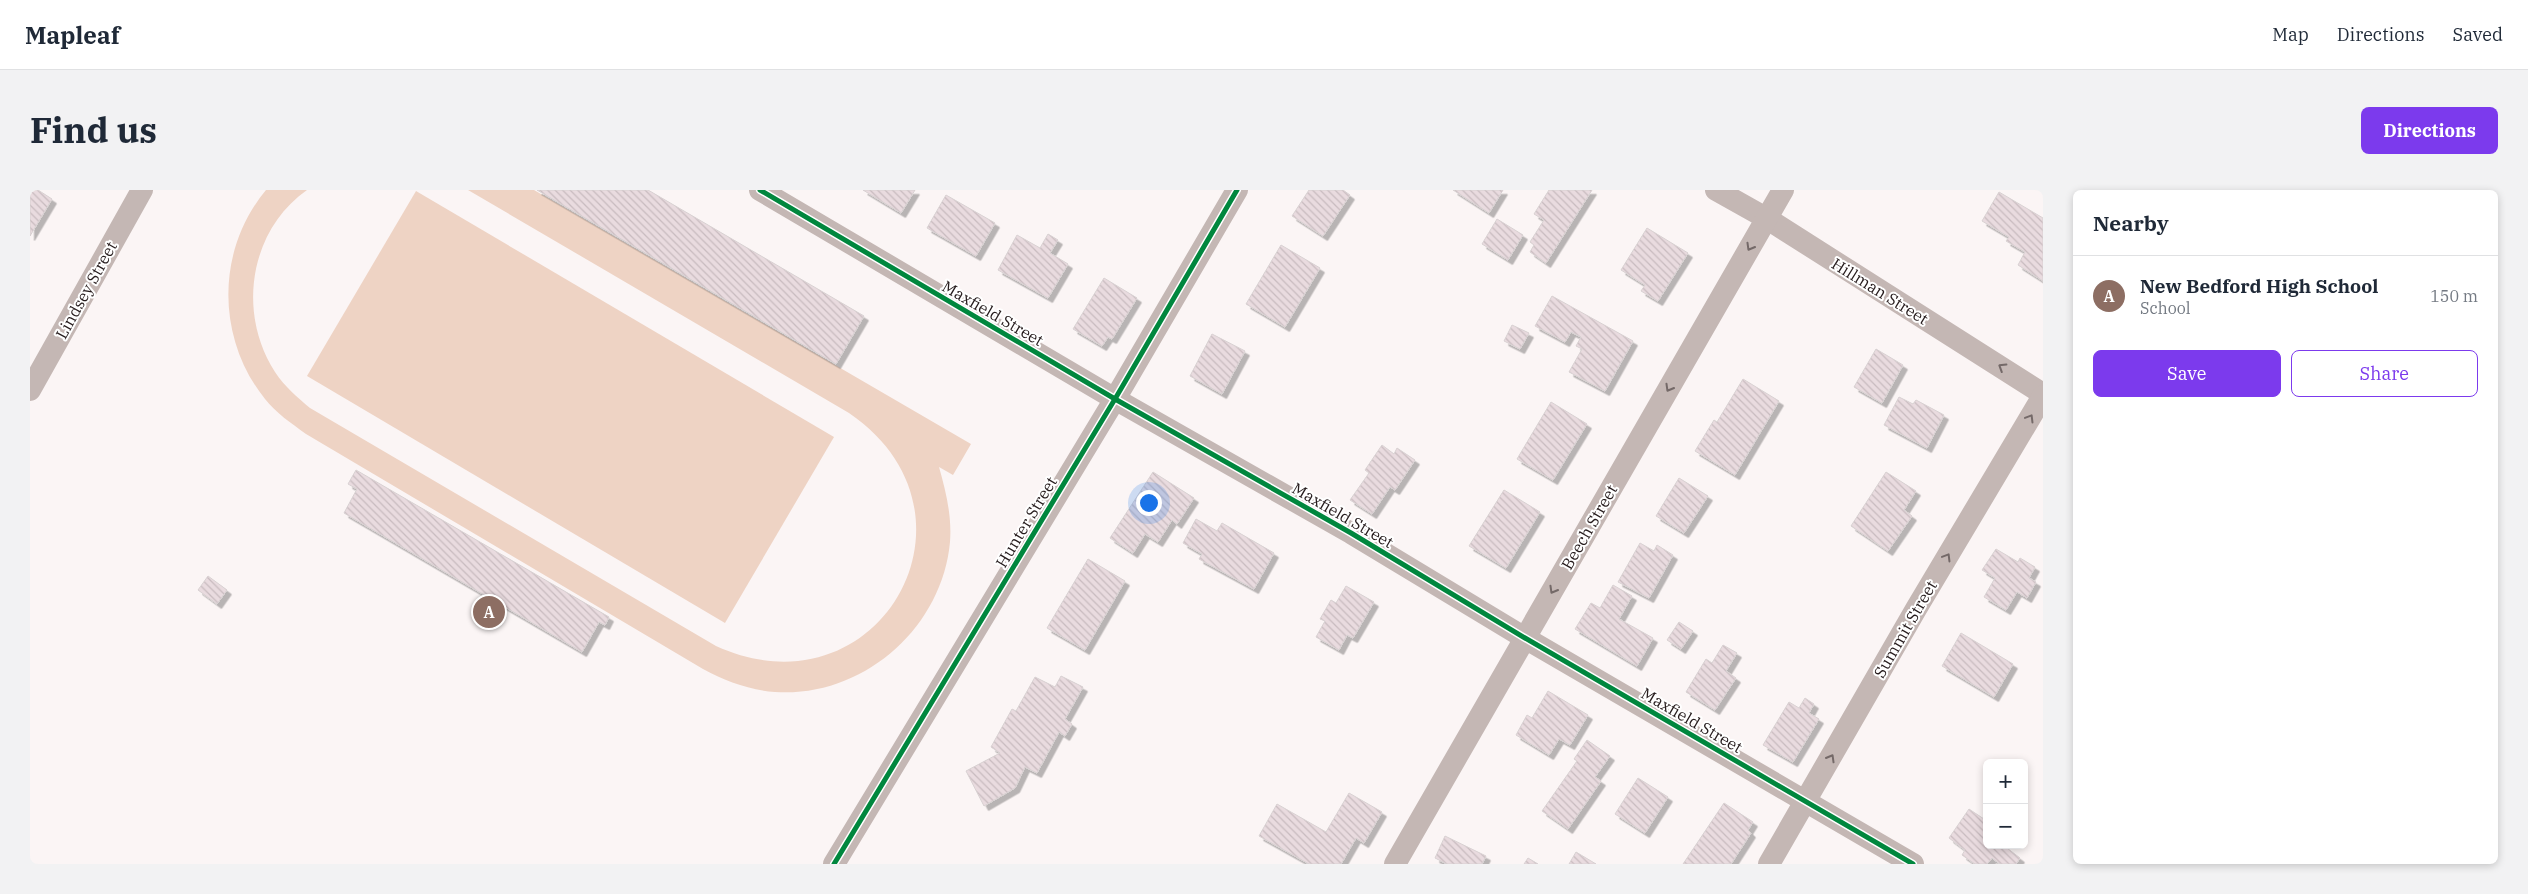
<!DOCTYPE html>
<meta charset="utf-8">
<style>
body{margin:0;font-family:"IBM Plex Serif",serif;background:#f2f2f3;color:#1f2937}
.controls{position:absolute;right:15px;bottom:15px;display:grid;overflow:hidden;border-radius:8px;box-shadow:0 2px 8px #0003}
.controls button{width:45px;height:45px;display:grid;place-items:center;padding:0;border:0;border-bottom:1px solid #e0e1e3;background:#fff;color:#1f2937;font:25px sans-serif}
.you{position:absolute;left:1118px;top:312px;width:18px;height:18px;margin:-12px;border:4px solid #fff;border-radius:50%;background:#1a73e8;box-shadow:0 0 0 8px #1a73e833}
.badge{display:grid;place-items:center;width:32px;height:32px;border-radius:50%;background:#7c3aed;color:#fff;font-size:16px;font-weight:700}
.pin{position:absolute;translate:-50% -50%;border:2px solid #fff;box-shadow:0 1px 5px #0006}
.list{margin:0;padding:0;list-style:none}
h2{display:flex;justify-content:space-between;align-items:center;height:65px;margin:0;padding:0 20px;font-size:21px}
h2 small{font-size:16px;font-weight:400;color:#747a83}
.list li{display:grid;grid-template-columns:32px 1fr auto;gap:15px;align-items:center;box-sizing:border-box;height:80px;padding:0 20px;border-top:1px solid #e0e1e3}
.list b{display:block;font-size:19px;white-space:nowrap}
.list p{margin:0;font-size:16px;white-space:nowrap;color:#747a83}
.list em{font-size:16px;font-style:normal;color:#747a83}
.actions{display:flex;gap:10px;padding:15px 20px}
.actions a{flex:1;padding:11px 0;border:1px solid #7c3aed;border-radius:8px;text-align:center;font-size:18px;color:#7c3aed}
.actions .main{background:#7c3aed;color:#fff}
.map{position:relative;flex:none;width:2013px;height:674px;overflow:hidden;border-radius:8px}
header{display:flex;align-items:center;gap:30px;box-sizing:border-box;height:70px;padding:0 25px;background:#fff;border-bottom:1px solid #e0e1e3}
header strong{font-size:24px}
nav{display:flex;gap:28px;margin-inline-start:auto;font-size:18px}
.intro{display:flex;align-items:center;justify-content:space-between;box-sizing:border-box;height:120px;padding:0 30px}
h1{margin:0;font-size:35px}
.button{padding:12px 22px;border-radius:8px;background:#7c3aed;color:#fff;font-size:18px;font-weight:700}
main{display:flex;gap:30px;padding:0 30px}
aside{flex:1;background:#fff;border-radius:8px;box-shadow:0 2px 8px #0003}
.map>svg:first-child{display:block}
</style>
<header>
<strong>Mapleaf</strong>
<nav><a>Map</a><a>Directions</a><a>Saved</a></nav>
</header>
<div class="intro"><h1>Find us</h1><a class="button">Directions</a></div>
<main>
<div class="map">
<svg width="2013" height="674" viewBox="0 0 2013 674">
<defs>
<pattern id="building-back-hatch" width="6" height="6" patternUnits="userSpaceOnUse" patternTransform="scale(1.25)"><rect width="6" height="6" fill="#e9dbdf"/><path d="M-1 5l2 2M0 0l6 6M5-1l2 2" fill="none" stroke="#c8bbbf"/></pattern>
<filter id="shadow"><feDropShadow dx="4.5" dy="4.5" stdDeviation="0" flood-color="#0004"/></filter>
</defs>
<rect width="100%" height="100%" fill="#fbf5f5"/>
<g fill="#eed3c4">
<path d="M236,0H277C219,41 207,123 245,182C255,197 267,207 280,218L686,456C849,530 966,323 819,223L438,0H504L941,254L923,285L909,277C916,302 922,326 920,352C912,439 832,508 745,502C719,500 695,491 673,479L276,244C261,233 246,223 235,209C186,148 186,60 236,0Z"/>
<polygon points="386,1 804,247 695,433 277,186"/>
</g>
<g fill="url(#building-back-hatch)" stroke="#d8d1d2" filter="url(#shadow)">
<polygon points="0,0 8,0 22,9 0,46"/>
<polygon points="507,0 618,0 834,126 806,174"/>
<polygon points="833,0 885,0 871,23"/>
<polygon points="1279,0 1313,0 1320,5 1293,46 1262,26"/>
<polygon points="1423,0 1473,0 1459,23"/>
<polygon points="1519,0 1562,0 1516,73 1500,62 1504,55 1500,52 1514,30 1504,24"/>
<polygon points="1969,2 2013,28 2013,91 1988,75 1995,62 1976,51 1979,47 1952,31"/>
<polygon points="916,5 965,33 946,66 897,38"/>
<polygon points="1467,29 1493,45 1478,70 1452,54"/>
<polygon points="1617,38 1658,63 1628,111 1611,101 1615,95 1591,80"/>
<polygon points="1018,44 1028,50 1020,63 1038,74 1018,108 968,80 987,45 1010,58"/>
<polygon points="1251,55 1290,78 1255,137 1216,114"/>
<polygon points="1074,88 1107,108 1082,149 1078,147 1072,156 1043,139"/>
<polygon points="1522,106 1603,151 1575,201 1539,182 1552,159 1546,156 1551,147 1541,142 1535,152 1505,136"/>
<polygon points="1482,135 1499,143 1490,159 1474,151"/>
<polygon points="1182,144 1215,161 1192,204 1160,186"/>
<polygon points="1846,159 1873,175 1852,213 1824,197"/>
<polygon points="1713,189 1749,211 1705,285 1665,261 1684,230 1687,232"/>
<polygon points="1869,207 1883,214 1886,210 1914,225 1897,258 1854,235"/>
<polygon points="1521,212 1557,234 1523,290 1487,269"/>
<polygon points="1352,255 1364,264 1367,258 1385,270 1365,300 1360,297 1342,324 1320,310 1339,283 1335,280"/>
<polygon points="326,280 579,427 575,435 569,432 552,462 314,323 327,299 318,294"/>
<polygon points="1123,282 1164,308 1147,334 1142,330 1128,352 1115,344 1103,363 1080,348"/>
<polygon points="1856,282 1886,301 1874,320 1882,326 1858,361 1821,336"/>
<polygon points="1649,288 1678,306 1654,343 1626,326"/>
<polygon points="1474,300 1510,322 1476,378 1439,356"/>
<polygon points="1166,329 1187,341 1192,333 1244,363 1224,399 1169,369 1172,364 1153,353"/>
<polygon points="1610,353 1624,361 1627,355 1643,365 1619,408 1588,392"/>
<polygon points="1966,359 1988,372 1990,368 2005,377 1999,388 2006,392 1997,408 1987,402 1976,420 1954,407 1965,388 1952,380"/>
<polygon points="1058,369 1095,391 1055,460 1017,438"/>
<polygon points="178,386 197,400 187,414 168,400"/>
<polygon points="1583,395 1602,406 1589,429 1623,448 1607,476 1545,439 1561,413 1570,418"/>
<polygon points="1316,396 1344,412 1323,448 1317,445 1309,460 1286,447 1295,431 1290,429 1301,410 1306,413"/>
<polygon points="1649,432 1663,441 1651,459 1637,450"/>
<polygon points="1931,443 1983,474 1964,507 1912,476"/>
<polygon points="1693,455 1707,463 1696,481 1706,488 1685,520 1656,502 1676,469 1682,473"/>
<polygon points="1031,486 1053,497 1035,529 1042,534 1035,546 1029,542 1007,583 995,577 985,598 954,616 936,581 970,563 961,557 982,519 986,521 1005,487 1025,497"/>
<polygon points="1518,501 1558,525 1540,555 1529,549 1519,565 1486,545 1497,525 1502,528"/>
<polygon points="1775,508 1784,514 1779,523 1789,529 1763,572 1733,555 1759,512 1769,518"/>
<polygon points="1557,550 1580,566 1565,587 1571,591 1538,639 1512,621 1547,571 1544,569"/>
<polygon points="1608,588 1638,607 1615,643 1585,624"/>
<polygon points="1319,603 1352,622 1334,653 1326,648 1311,674 1279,674 1229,646 1247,614 1296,642"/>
<polygon points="1694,613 1723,632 1718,640 1721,643 1701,674 1653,674"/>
<polygon points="1939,619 1957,631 1957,655 1973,655 1990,668 1986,674 1970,674 1962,668 1957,674 1945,674 1932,665 1935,660 1919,648"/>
<polygon points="1415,646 1456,666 1452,674 1417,674 1405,668"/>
<polygon points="1546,662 1566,674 1539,674"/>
<polygon points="1498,668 1508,674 1494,674"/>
</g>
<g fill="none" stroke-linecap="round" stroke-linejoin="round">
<g stroke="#c4b7b4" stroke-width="22">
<polyline points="730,0 1085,209 1321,343 1495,448 1883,674"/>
<polyline points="1686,0 1736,28 2013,204"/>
<polyline points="0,200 112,0"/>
<polyline points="804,674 1085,209 1207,0"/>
<polyline points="1365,674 1753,0"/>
<polyline points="1739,674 1886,419 2013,206"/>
</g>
<g stroke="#fff" stroke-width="8">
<g id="cycleway">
<polyline points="730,0 1085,209 1321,343 1495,448 1883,674"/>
<polyline points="804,674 1085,209 1207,0"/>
</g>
</g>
<use href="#cycleway" stroke="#00873e" stroke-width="5"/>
</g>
<defs><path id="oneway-chevron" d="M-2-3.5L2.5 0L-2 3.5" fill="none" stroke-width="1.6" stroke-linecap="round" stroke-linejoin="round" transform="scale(1.25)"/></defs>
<g stroke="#746968">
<use href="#oneway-chevron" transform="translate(1720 57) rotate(120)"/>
<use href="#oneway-chevron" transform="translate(1972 177) rotate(-148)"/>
<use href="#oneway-chevron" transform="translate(1639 198) rotate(120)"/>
<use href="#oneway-chevron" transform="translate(2000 228) rotate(-59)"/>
<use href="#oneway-chevron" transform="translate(1917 367) rotate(-59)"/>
<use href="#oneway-chevron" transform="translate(1523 400) rotate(120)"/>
<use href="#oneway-chevron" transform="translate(1801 568) rotate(-60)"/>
</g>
<g text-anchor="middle" stroke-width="4" stroke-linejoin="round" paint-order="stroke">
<g font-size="16" fill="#251b1c" stroke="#fff">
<text transform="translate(56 100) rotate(-61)" y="6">Lindsey Street</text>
<text transform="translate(1850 101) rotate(32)" y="6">Hillman Street</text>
<text transform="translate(963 123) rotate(30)" y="6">Maxfield Street</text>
<text transform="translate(1313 325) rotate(30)" y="6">Maxfield Street</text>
<text transform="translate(996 332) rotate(-59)" y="6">Hunter Street</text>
<text transform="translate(1559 337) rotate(-60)" y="6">Beech Street</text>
<text transform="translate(1875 439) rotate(-60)" y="6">Summit Street</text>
<text transform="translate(1662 530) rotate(30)" y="6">Maxfield Street</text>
</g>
</g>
</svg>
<div class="controls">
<button>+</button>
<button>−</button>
</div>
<div class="you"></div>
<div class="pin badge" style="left:459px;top:422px;background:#8d6e63">A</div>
</div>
<aside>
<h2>Nearby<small></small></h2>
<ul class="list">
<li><span class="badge" style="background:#8d6e63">A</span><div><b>New Bedford High School</b><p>School</p></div><em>150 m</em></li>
</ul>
<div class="actions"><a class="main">Save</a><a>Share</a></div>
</aside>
</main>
